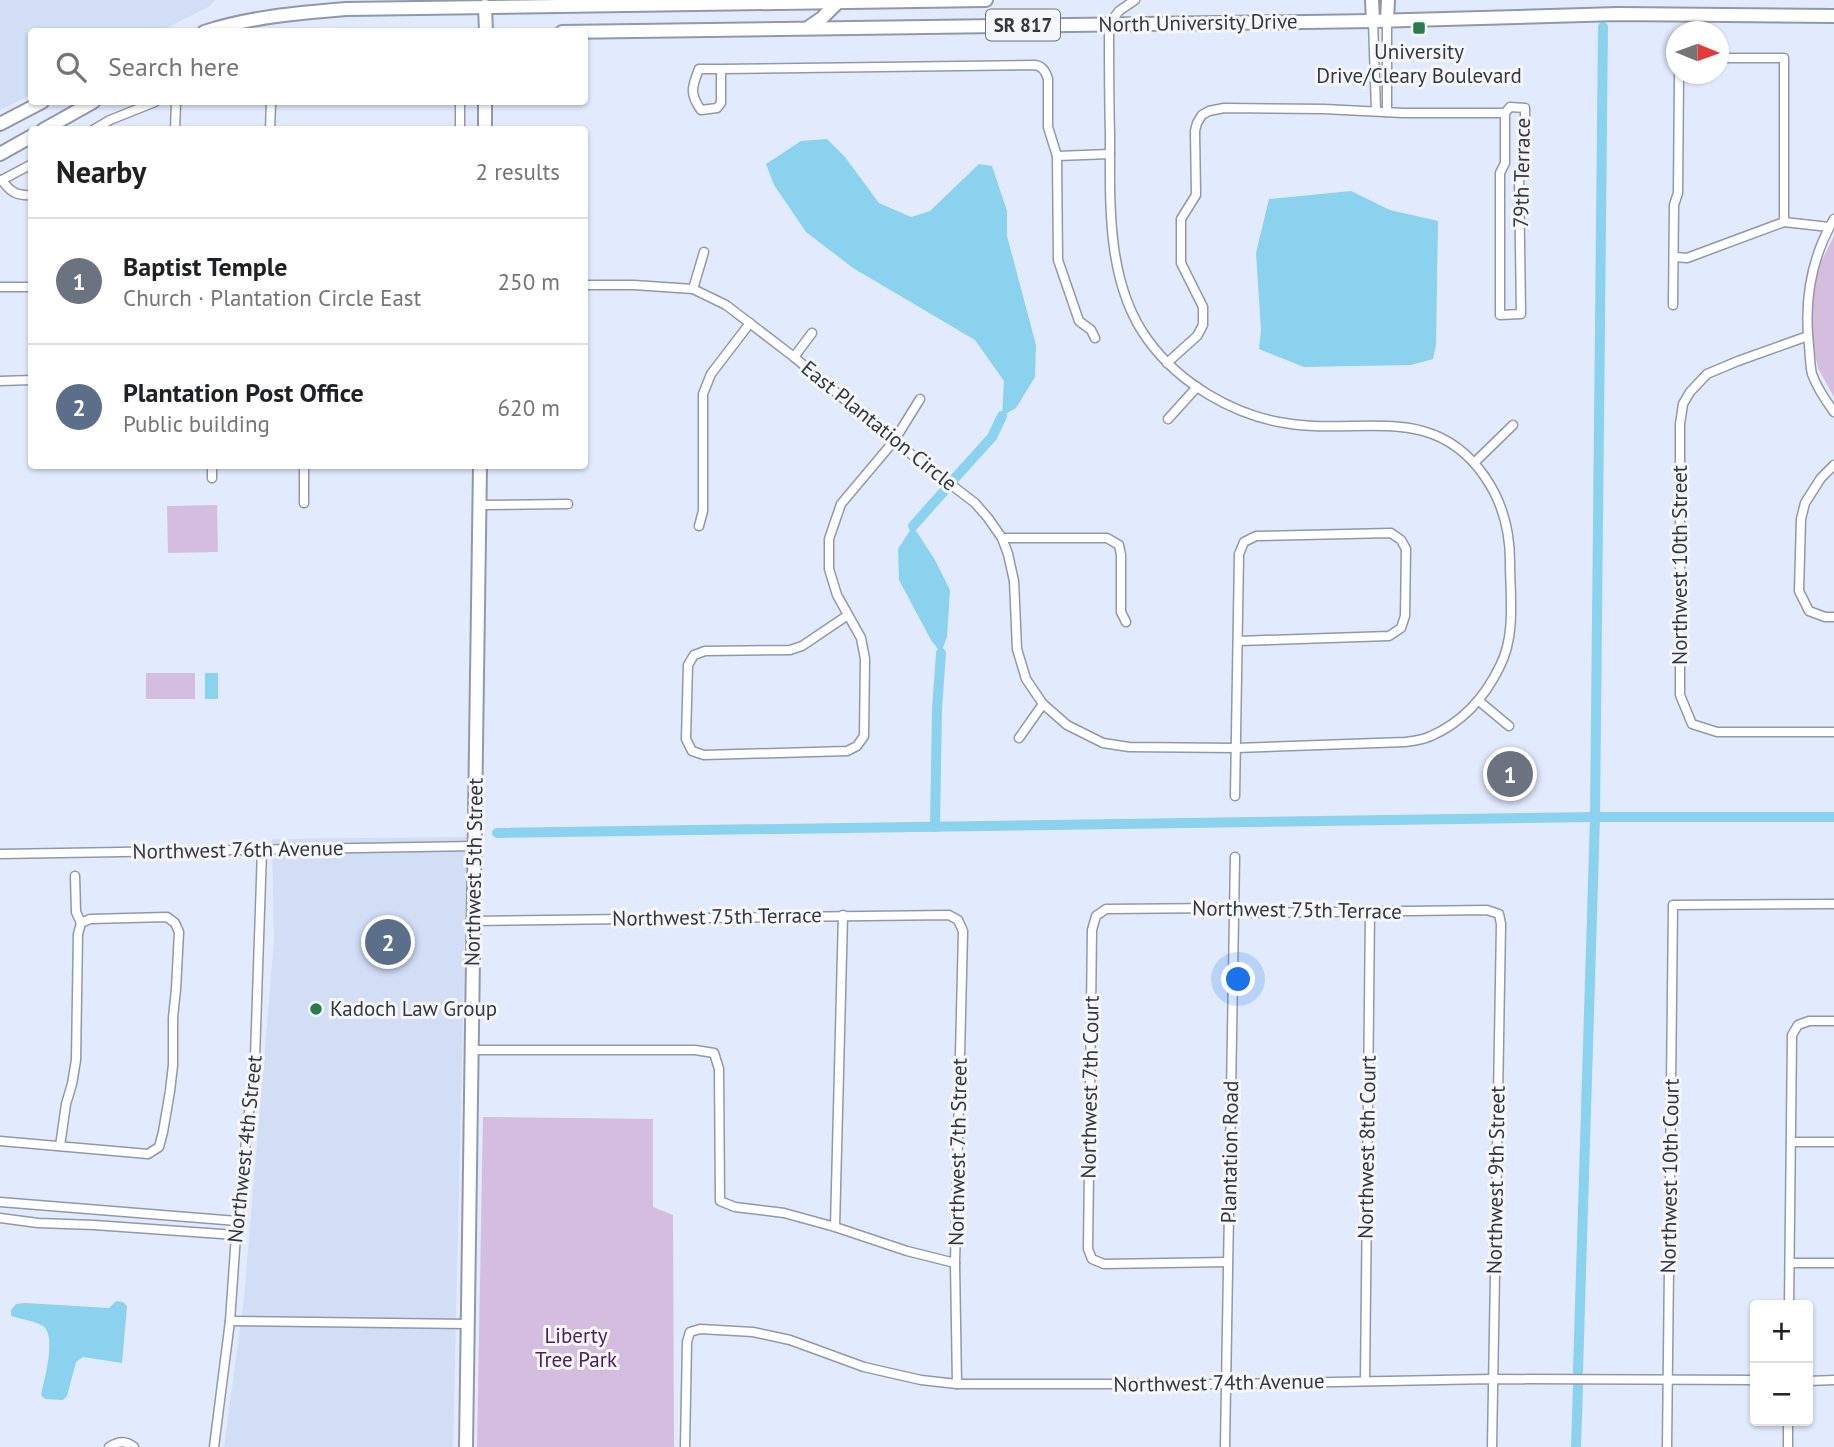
<!DOCTYPE html>
<meta charset="utf-8">
<style>
body{margin:0;font-family:"PT Sans",sans-serif;background:#f2f2f2;color:#202124}
.controls{position:absolute;right:21px;bottom:21px;display:grid;overflow:hidden;border-radius:7px;box-shadow:0 2px 5px #0004}
.controls button{width:63px;height:63px;display:grid;place-items:center;padding:0;border:0;border-bottom:2px solid #e0e0e0;background:#fff;color:#202124;font:35px sans-serif}
.compass{position:absolute;left:1666px;top:21px;width:63px;height:63px;border-radius:50%;background:#fff;box-shadow:0 2px 5px #0004;rotate:91deg}
.you{position:absolute;left:1239px;top:980px;width:24px;height:24px;margin:-18px;border:5px solid #fff;border-radius:50%;background:#1a73e8;box-shadow:0 0 0 10px #1a73e833}
.badge{display:grid;place-items:center;width:46px;height:46px;border-radius:50%;background:#db2777;color:#fff;font-size:23px;font-weight:700}
.pin{position:absolute;translate:-50% -50%;border:4px solid #fff;box-shadow:0 2px 7px #0006}
.list{margin:0;padding:0;list-style:none}
h2{display:flex;justify-content:space-between;align-items:center;height:91px;margin:0;padding:0 28px;font-size:30px}
h2 small{font-size:23px;font-weight:400;color:#757577}
.list li{display:grid;grid-template-columns:46px 1fr auto;gap:21px;align-items:center;box-sizing:border-box;height:126px;padding:0 28px;border-top:2px solid #e0e0e0}
.list b{display:block;font-size:26px;white-space:nowrap}
.list p{margin:0;font-size:23px;white-space:nowrap;color:#757577}
.list em{font-size:23px;font-style:normal;color:#757577}
.icon{flex:none;width:38px;height:38px;fill:none;stroke:currentColor;stroke-width:2;stroke-linecap:round;stroke-linejoin:round}
.map{position:relative;flex:none;width:1834px;height:1447px;overflow:hidden}
.search{position:absolute;background:#fff;box-shadow:0 2px 5px #0004;left:28px;top:28px;width:560px;height:77px;display:flex;align-items:center;gap:18px;box-sizing:border-box;padding:0 24px;border-radius:7px;color:#757577;font-size:26px}
.panel{position:absolute;background:#fff;box-shadow:0 2px 5px #0004;left:28px;top:126px;width:560px;height:343px;border-radius:7px}
.map>svg:first-child{display:block}
</style>
<div class="map">
<svg width="1834" height="1447" viewBox="0 0 1834 1447">
<rect width="100%" height="100%" fill="#e2eafe"/>
<g fill="#d2ddf6">
<polygon points="0,0 215,0 210,6 160,31 32,32 31,95 0,110"/>
<polygon points="467,837 453,1447 224,1447 244,1299 274,941 272,839"/>
</g>
<g fill="#d5bde0">
<polygon points="1834,236 1834,397 1818,368 1809,326 1816,272"/>
<polygon points="217,505 218,552 168,553 167,506"/>
<rect x="146" y="673" width="49" height="26"/>
<polygon points="483,1117 653,1119 653,1207 673,1215 674,1447 477,1447"/>
</g>
<g fill="#8ad2ed">
<polygon points="827,139 845,157 879,203 911,217 930,211 979,164 992,166 1007,211 1007,236 1036,345 1035,377 1016,408 1002,416 1004,381 975,340 853,268 806,232 774,185 766,164 801,141"/>
<polygon points="1351,191 1390,210 1438,221 1436,345 1433,359 1411,365 1304,367 1259,349 1261,330 1256,253 1269,199"/>
<polygon points="913,526 935,560 950,590 947,637 941,653 931,640 899,580 898,549"/>
<rect x="205" y="673" width="13" height="26"/>
<path d="M116,1301L123,1302L127,1306L122,1363L83,1357L76,1362L67,1396L63,1400L45,1399L41,1395C44,1381 57,1335 43,1326C35,1321 21,1319 11,1316V1310L16,1304L25,1303L109,1308Z"/>
</g>
<g fill="none" stroke-linecap="round" stroke-linejoin="round">
<g stroke="#8ad2ed" stroke-width="10">
<polyline points="955,478 992,437 1002,416"/>
<polyline points="913,526 945,490"/>
<polyline points="935,827 937,709 941,653"/>
<polyline points="497,833 1595,817 1834,817"/>
<polyline points="1578,1371 1595,817 1603,27"/>
<polyline points="1576,1447 1578,1386"/>
</g>
<g stroke="#9198ab" stroke-width="11">
<g id="street">
<polyline points="1373,21 1376,111"/>
<polyline points="1718,58 1784,58 1784,222"/>
<path d="M721,69V103L717,108L701,110C689,93 692,87 699,69H721L1035,65C1043,66 1046,72 1048,79V127L1057,156L1058,260L1079,321L1091,330L1095,338"/>
<polyline points="460,102 460,130"/>
<polygon points="1510,107 1525,108 1525,159 1519,175 1521,314 1500,315 1500,173 1505,163 1505,113"/>
<polyline points="1387,112 1387,20"/>
<polyline points="93,130 110,120 155,102"/>
<polyline points="175,130 176,102"/>
<polyline points="270,130 271,102"/>
<polyline points="1057,156 1110,154"/>
<path d="M2,180C10,192 17,196 32,195"/>
<polyline points="0,181 32,164"/>
<path d="M1834,219C1811,258 1804,302 1809,346C1810,355 1810,366 1812,374C1817,388 1826,401 1834,412"/>
<polyline points="1675,257 1687,258 1784,222 1829,227"/>
<polyline points="584,285 634,285 693,289 726,305 794,357 894,441 975,503 988,518 1002,538 1008,554 1014,581 1017,649 1026,679 1043,704"/>
<polyline points="0,287 32,287"/>
<polyline points="693,289 704,252"/>
<polyline points="1673,305 1674,205 1678,193 1679,74"/>
<polyline points="1808,336 1738,361 1707,374 1690,392 1683,404 1680,424 1680,695 1692,724 1717,732 1834,732"/>
<polyline points="794,357 812,333"/>
<polyline points="1167,363 1197,336 1203,325 1203,307 1181,263 1181,219 1196,195 1195,131 1197,123 1202,115 1209,111 1224,108 1324,109 1403,113 1505,113"/>
<polyline points="0,381 32,380"/>
<polyline points="1168,419 1197,387"/>
<polyline points="1475,462 1513,425"/>
<polyline points="1834,465 1821,478 1805,503 1801,519 1799,591 1809,611 1825,617 1834,617"/>
<polyline points="212,478 212,466"/>
<polyline points="304,503 304,466"/>
<polyline points="479,505 568,504"/>
<polyline points="699,526 703,511 703,394 711,374 750,323"/>
<polyline points="1002,538 1107,538 1119,545 1121,555 1121,612 1126,622"/>
<polyline points="848,615 802,646 790,650 705,651 694,655 688,665 686,739 692,751 704,755 847,751 857,746 864,736 865,659 861,638 837,595 829,569 829,539 841,504 894,441 920,399"/>
<polyline points="1479,701 1509,726"/>
<path d="M1019,738L1043,704L1067,725L1103,743L1129,747L1236,748L1405,742C1414,741 1423,740 1431,736C1463,722 1485,697 1500,666C1516,635 1510,595 1510,562C1510,530 1503,503 1485,477C1433,401 1360,436 1285,423C1233,415 1179,383 1148,340C1106,283 1110,203 1110,135C1109,98 1109,61 1109,24L1119,11L1135,0"/>
<polyline points="1235,796 1239,554 1244,542 1256,536 1391,533 1401,540 1406,549 1405,616 1401,628 1389,636 1238,641"/>
<polyline points="0,854 475,846"/>
<polyline points="75,876 76,912 81,923"/>
<polyline points="474,921 949,915 958,920 963,931 955,1263 957,1384"/>
<polyline points="471,1050 695,1050 714,1053 719,1069 720,1201 735,1207 784,1213 835,1227 907,1251 955,1263"/>
<polyline points="0,1141 148,1154 159,1147 163,1132 170,1091 173,1065 173,1018 176,989 179,932 175,923 167,917 90,919 81,923"/>
<polyline points="1791,1142 1834,1142"/>
<polyline points="60,1146 66,1104 72,1084 76,1060 78,934 81,923"/>
<polyline points="0,1202 237,1221"/>
<polyline points="0,1218 38,1223 94,1225 236,1235"/>
<polyline points="835,1227 843,915"/>
<polyline points="1228,1262 1104,1264 1092,1259 1088,1249 1092,930 1096,916 1106,909 1221,908 1250,913 1487,910 1499,914 1501,924 1492,1447"/>
<polyline points="1790,1263 1834,1263"/>
<polyline points="1789,1305 1792,1035 1798,1025 1809,1021 1834,1021"/>
<polyline points="230,1321 467,1324"/>
<polyline points="1365,1381 1370,912"/>
<polyline points="1808,1381 1834,1380"/>
<path d="M109,1447C118,1441 126,1440 134,1447"/>
<polyline points="214,1447 230,1321 236,1235 255,1057 262,850"/>
<polyline points="685,1447 687,1342 690,1332 700,1329 753,1332 790,1340 864,1367 921,1380 957,1384 1227,1384 1492,1379 1755,1380"/>
<polyline points="1225,1447 1235,857"/>
<polyline points="1667,1447 1673,905 1834,904"/>
<polyline points="1788,1447 1788,1421"/>
</g>
</g>
<g stroke="#9198ab" stroke-width="16">
<g id="secondary">
<polyline points="1372,0 1373,21"/>
<polyline points="485,6 486,32"/>
<polyline points="1387,20 1388,0"/>
<polyline points="485,130 485,102"/>
<polyline points="466,1447 480,466"/>
</g>
</g>
<g stroke="#9198ab" stroke-width="16">
<g id="primary">
<polyline points="809,27 822,18 838,2"/>
<path d="M204,32C250,17 297,13 346,9L986,0"/>
<polyline points="562,32 1373,21 1618,14 1834,16"/>
<polyline points="0,124 42,102"/>
<polyline points="43,130 93,102"/>
<polyline points="0,154 32,136"/>
</g>
</g>
<use href="#street" stroke="#fff" stroke-width="8"/>
<use href="#secondary" stroke="#fff" stroke-width="12"/>
<use href="#primary" stroke="#fff" stroke-width="12"/>
</g>
<g fill="#297b4c" stroke="#f6f7fb" stroke-width="2.5">
<rect x="1412" y="21" width="14" height="14" rx="3.5"/>
<circle cx="316" cy="1009" r="7"/>
</g>
<g text-anchor="middle" stroke-width="6" stroke-linejoin="round" paint-order="stroke">
<rect fill="#f6f7fb" stroke="#6e7177" stroke-width="2" x="986" y="9.5" width="74" height="31" rx="5"/>
<g font-size="19" font-weight="bold" fill="#34373f">
<text x="1023" y="32">SR 817</text>
</g>
<g font-size="21" fill="#34373f" stroke="#f6f7fb">
<text transform="translate(1198 23) rotate(-1)" y="7">North University Drive</text>
<text transform="translate(1522 173) rotate(-89)" y="7">79th Terrace</text>
<text transform="translate(879 426) rotate(39)" y="7">East Plantation Circle</text>
<text transform="translate(1680 565) rotate(-90)" y="7">Northwest 10th Street</text>
<text transform="translate(238 850) rotate(-1)" y="7">Northwest 76th Avenue</text>
<text transform="translate(474 872) rotate(-89)" y="7">Northwest 5th Street</text>
<text transform="translate(1297 910) rotate(1)" y="7">Northwest 75th Terrace</text>
<text transform="translate(717 917) rotate(-1)" y="7">Northwest 75th Terrace</text>
<text transform="translate(1090 1087) rotate(-89)" y="7">Northwest 7th Court</text>
<text transform="translate(1367 1147) rotate(-89)" y="7">Northwest 8th Court</text>
<text transform="translate(245 1149) rotate(-84)" y="7">Northwest 4th Street</text>
<text transform="translate(958 1152) rotate(-89)" y="7">Northwest 7th Street</text>
<text transform="translate(1230 1152) rotate(-89)" y="7">Plantation Road</text>
<text transform="translate(1670 1176) rotate(-89)" y="7">Northwest 10th Court</text>
<text transform="translate(1496 1180) rotate(-89)" y="7">Northwest 9th Street</text>
<text transform="translate(1219 1383) rotate(-1)" y="7">Northwest 74th Avenue</text>
</g>
<g font-size="21" fill="#34373f" stroke="#f6f7fb">
<text x="1419" y="59">University<tspan x="1419" dy="24">Drive/Cleary Boulevard</tspan></text>
<text x="330" y="1016" text-anchor="start">Kadoch Law Group</text>
</g>
<g font-size="21" fill="#4b205d" stroke="#f6f7fb">
<text x="576" y="1343">Liberty<tspan x="576" dy="24">Tree Park</tspan></text>
</g>
</g>
</svg>
<div class="controls">
<button>+</button>
<button>−</button>
</div>
<svg class="compass" viewBox="-18 -18 36 36"><path d="M0-13l5 13h-10z" fill="#e53935"/><path d="M0 13l5-13h-10z" fill="#757577"/></svg>
<div class="you"></div>
<div class="pin badge" style="left:1510px;top:774px;background:#6b7280">1</div>
<div class="pin badge" style="left:388px;top:942px;background:#5c6f8a">2</div>
<div class="search"><svg class="icon" aria-label="search" viewBox="0 0 24 24"><circle cx="10" cy="10" r="6"/><path d="M15 15l6 6"/></svg>Search here</div>
<section class="panel">
<h2>Nearby<small>2 results</small></h2>
<ul class="list">
<li><span class="badge" style="background:#6b7280">1</span><div><b>Baptist Temple</b><p>Church · Plantation Circle East</p></div><em>250 m</em></li>
<li><span class="badge" style="background:#5c6f8a">2</span><div><b>Plantation Post Office</b><p>Public building</p></div><em>620 m</em></li>
</ul>
</section>
</div>
